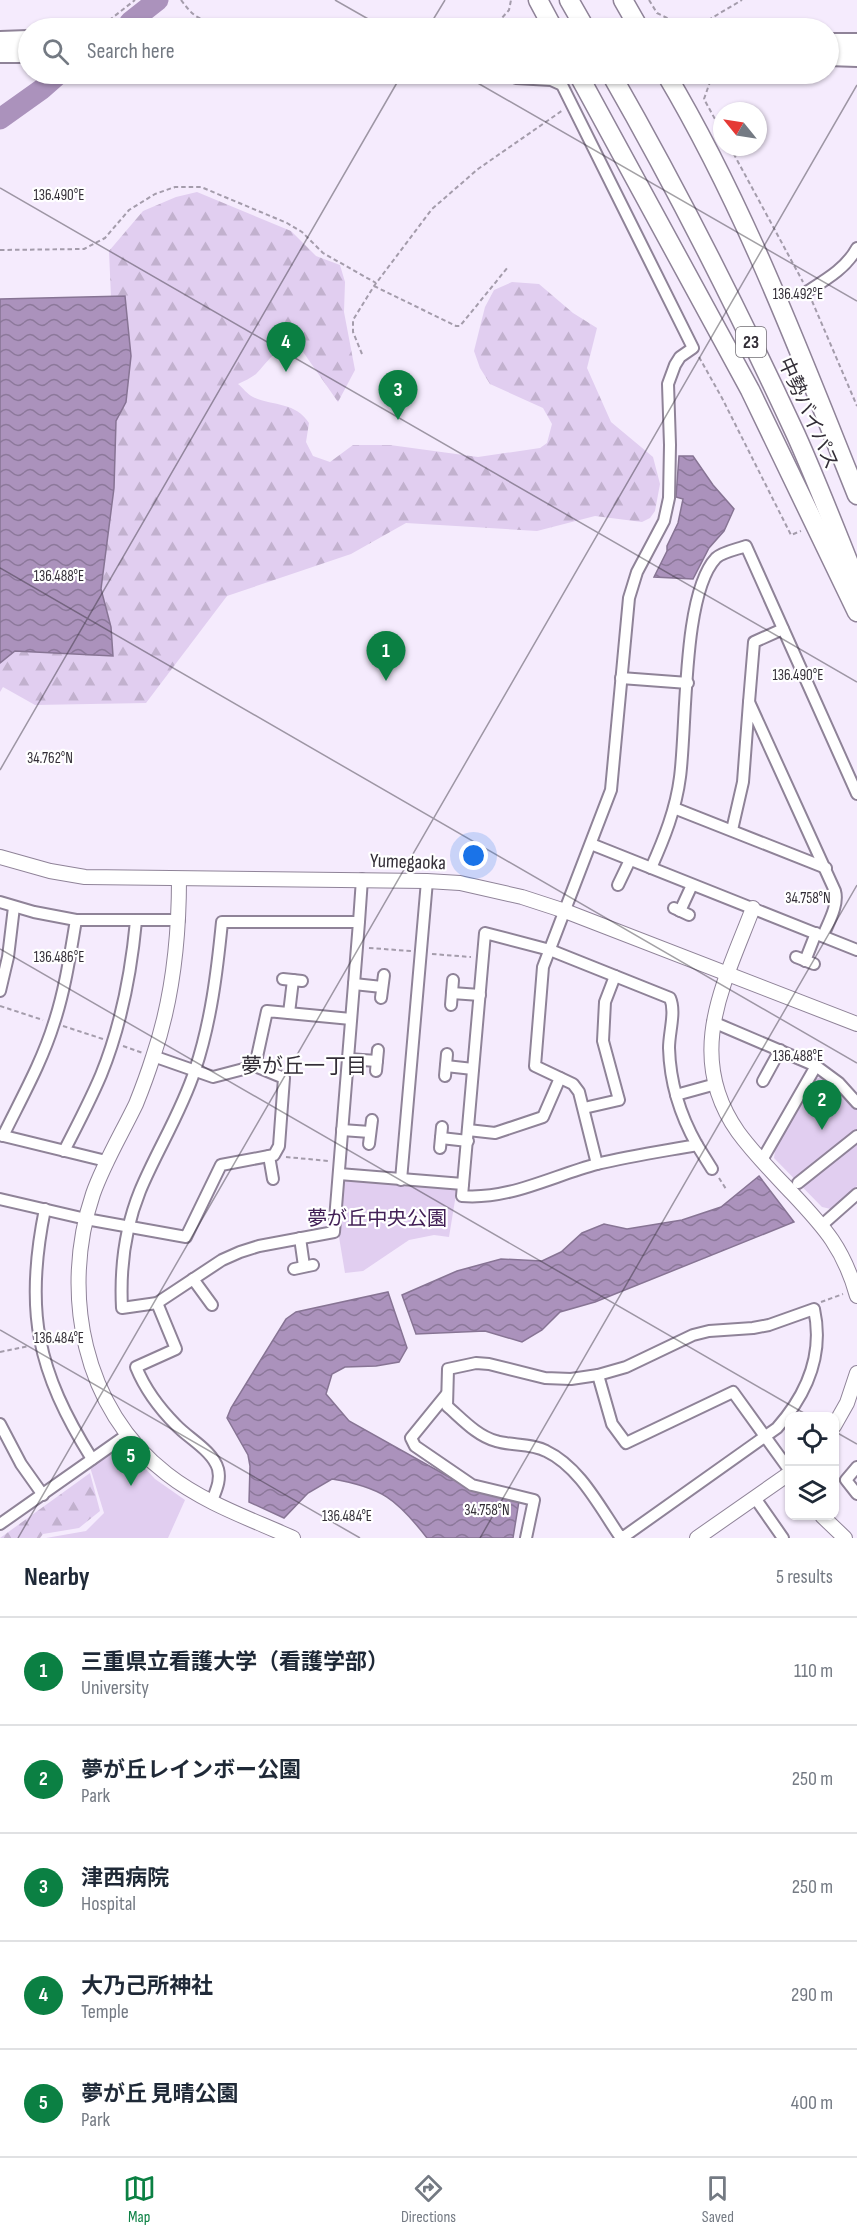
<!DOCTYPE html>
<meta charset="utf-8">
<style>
body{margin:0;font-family:"Sofia Sans Condensed","Noto Sans JP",sans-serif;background:#f6f6f7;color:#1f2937}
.controls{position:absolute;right:18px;bottom:18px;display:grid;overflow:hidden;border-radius:12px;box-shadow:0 2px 4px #0004}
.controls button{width:54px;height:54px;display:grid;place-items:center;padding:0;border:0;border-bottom:2px solid #e0e1e3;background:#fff;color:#1f2937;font:30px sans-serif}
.compass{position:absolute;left:713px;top:102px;width:54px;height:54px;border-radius:50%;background:#fff;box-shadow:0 2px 4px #0004;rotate:300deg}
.you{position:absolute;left:474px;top:856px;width:21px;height:21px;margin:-15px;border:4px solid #fff;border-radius:50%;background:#1a73e8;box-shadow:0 0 0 9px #1a73e833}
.badge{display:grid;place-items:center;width:39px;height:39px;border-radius:50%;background:#0b8043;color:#fff;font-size:20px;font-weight:700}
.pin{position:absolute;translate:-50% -50px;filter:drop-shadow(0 2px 3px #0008)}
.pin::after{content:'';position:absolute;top:32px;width:21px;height:18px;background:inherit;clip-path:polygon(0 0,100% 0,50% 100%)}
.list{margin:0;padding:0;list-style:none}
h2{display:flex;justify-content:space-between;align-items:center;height:78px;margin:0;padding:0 24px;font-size:26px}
h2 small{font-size:20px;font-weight:400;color:#747a83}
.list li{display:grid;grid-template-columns:39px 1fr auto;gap:18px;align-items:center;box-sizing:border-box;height:108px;padding:0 24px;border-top:2px solid #e0e1e3}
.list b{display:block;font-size:22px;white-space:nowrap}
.list p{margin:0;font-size:20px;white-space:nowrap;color:#747a83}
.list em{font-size:20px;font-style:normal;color:#747a83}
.icon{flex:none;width:33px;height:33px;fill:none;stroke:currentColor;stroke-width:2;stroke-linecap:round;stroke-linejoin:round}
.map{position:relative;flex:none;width:857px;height:1538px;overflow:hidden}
.search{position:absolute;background:#fff;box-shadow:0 2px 4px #0004;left:18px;right:18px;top:18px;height:66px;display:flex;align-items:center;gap:15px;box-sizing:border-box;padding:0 21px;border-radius:33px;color:#747a83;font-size:22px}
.sheet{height:618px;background:#fff}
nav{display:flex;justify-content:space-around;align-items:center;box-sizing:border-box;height:84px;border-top:2px solid #e0e1e3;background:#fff;font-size:16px;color:#747a83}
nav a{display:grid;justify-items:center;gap:3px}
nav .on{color:#0b8043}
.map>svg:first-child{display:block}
</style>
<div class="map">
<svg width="857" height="1538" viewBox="0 0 857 1538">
<defs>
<pattern id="forest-firs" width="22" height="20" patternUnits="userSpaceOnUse" patternTransform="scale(1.5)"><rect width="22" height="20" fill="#e1cef0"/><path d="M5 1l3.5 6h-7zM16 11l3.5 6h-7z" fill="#c2b1ce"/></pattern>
<pattern id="water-waves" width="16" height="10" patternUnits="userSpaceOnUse" patternTransform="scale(1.5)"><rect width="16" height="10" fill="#ab92bc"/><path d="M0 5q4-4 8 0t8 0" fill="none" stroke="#8c789a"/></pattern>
</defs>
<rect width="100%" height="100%" fill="#f5ebfd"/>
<g fill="url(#forest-firs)">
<path d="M197,192L291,231L316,256L340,265L345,282L344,312L355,370L338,402L301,349C277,343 270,360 256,374C251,378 244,381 238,384C243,388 247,394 253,397C273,406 296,402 309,423L306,442L313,456L330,462L353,445H390L478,457L540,448L547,443L552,424L543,408L490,384L480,368L474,351L485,307L494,290L512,282L539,284L573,313L597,328L587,368L611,422L653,457L660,484L655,511L650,518L642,522L595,516L537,531L406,523L351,554L227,596L146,703L35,705L3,687L0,692V663L15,651L113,656L111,627L101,589L114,488L116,421L126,402L125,297H111L109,251L143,211L176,197Z"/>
<polygon points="90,1473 100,1511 79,1528 43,1534 40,1538 0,1538"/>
</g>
<g fill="#e1cef0">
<polygon points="824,1076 857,1110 857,1186 831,1209 822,1207 774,1158 775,1150 815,1079"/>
<polygon points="343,1180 385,1182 408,1187 417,1184 457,1188 449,1237 434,1235 409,1240 363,1271 345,1273 339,1237"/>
<polygon points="118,1447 126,1448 155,1479 185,1500 168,1538 46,1538 86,1531 104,1513 90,1467"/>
</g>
<g fill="url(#water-waves)" stroke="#877494" stroke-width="1.5">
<polygon points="125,296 131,356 126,402 116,421 114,488 101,589 111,627 113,656 15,651 0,663 0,299"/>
<polygon points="679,456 693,456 713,485 734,509 724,531 709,548 693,579 654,577 667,551 667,546 678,523 683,499 676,497"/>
<polygon points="759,1176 794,1222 595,1302 560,1312 542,1330 522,1342 485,1331 416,1334 402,1295 457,1271 501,1259 542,1261 561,1252 582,1233 604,1224 627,1229 682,1220 721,1207"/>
<path d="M388,1292L407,1348L399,1362L376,1366L345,1367L332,1374L326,1394L349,1421L474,1491L519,1501L513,1538H427C397,1499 381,1487 332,1479L308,1493L284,1518L249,1502L250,1466L248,1455L227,1418L231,1408L286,1319L296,1312Z"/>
</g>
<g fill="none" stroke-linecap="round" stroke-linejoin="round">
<g stroke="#ab92bc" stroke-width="21">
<polyline points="130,22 158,0"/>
<polyline points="0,119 42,89 59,74"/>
</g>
<g stroke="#8f8398" stroke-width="14">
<g id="minor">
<polyline points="516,74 516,78 551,80 562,85 693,348 680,357 675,365 668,384 670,445 669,498 664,521 637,572 629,598 611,790 543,967 535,1066 573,1084 579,1092 597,1164"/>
<path d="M808,291C827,279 846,268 857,248"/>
<polyline points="621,678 688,683"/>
<polyline points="749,702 754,642 783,629"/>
<polyline points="674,808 826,868"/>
<path d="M732,830L743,782L749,702L835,891C839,905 828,923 823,936"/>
<polyline points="591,844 857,950"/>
<path d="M651,868C664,839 676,809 680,777C687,725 682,594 716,558C722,552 738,549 746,546L857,794"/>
<polyline points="618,885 630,860"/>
<polyline points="0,902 34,912 76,920 179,920"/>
<polyline points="674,908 689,915"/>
<polyline points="680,911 692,885"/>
<path d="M359,922H222C217,972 211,1022 195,1070C181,1113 157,1150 140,1191C125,1228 120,1269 122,1308L157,1303L222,1260L240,1252L259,1246L334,1232L359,922L362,879"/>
<path d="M485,933L550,950L670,998C676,1012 669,1032 669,1048C670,1083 680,1115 697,1145C664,1151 630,1156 597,1164C552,1176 509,1200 462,1196Z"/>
<polyline points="796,957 814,964"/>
<polyline points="805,961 816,933"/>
<polyline points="283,979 302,981"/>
<polyline points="354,984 382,987"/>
<polyline points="0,991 8,957 14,907"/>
<polyline points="452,993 480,995"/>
<polyline points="381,998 384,975"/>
<polyline points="451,1005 453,980"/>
<polyline points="289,1013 293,980"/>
<polyline points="713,1022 816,1066 839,1083 857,1103"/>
<polyline points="153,1056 213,1077 255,1066 267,1011 351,1019"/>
<polyline points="348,1059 377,1061"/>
<polyline points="446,1066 473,1069"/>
<polyline points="376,1071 378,1050"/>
<polyline points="445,1076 447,1054"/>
<polyline points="763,1081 780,1050"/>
<polyline points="676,1095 716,1084"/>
<polyline points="584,1108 619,1100 603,1041 605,1002 615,976"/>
<polyline points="342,1130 370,1132"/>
<polyline points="468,1130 495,1133 543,1117 560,1078"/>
<polyline points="0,1135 106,1161"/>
<path d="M3,1136C21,1099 42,1062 54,1023C65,990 70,955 76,920"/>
<polyline points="441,1138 468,1141"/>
<polyline points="369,1144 372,1120"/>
<polyline points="697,1145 712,1169"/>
<polyline points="440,1148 442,1127"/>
<path d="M64,1151C77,1126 90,1101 101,1075C121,1026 131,974 136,921"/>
<polyline points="269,1156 273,1179"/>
<polyline points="762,1160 816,1066"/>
<polyline points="339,1174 463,1184"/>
<polyline points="401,1180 427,881"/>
<polyline points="798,1183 857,1136"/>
<polyline points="0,1199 86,1219 186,1237 221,1165 274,1155 279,1146 284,1078 255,1066"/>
<path d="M45,1209C24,1311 37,1371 92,1459"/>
<polyline points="822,1225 857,1194"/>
<polyline points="300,1238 304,1266"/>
<polyline points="294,1269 313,1265"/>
<polyline points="193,1279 212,1305"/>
<path d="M157,1303L176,1349L136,1367C145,1389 159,1408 176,1425C188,1438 213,1451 218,1469C221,1481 216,1490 212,1501"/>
<polyline points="598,1375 612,1424 626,1443 733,1392 790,1471"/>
<polyline points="446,1395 411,1438 415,1446 472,1485 534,1500 526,1538"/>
<polyline points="0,1424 21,1464 43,1495"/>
<polyline points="857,1467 846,1480 857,1494"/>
<polyline points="755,1498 783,1538"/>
<polyline points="0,1524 128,1434"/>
<path d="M621,1538C600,1508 580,1467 546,1451C531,1443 512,1446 496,1441C477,1436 462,1419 447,1406L448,1369L476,1363L489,1364L545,1378L571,1379L598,1375L626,1367L693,1335L709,1331L753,1328L769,1325L814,1309C824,1354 807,1394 777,1428L622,1538"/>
</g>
</g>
<g stroke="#8f8398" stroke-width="16">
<g id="tertiary">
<polyline points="0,857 50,871 85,877 427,881 460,883 522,897 565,911 857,1024"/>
<path d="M179,879C179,940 173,999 153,1057C148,1073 142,1089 136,1104C121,1135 104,1163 93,1194C60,1292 83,1410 167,1474C204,1503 251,1519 293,1538"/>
<path d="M753,908C724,984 684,1055 738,1132C754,1154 774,1174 792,1193C825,1228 844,1249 857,1296"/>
<polyline points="834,1426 847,1403 857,1373"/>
<polyline points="822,1516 845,1538"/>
<polyline points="697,1538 790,1473"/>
</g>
</g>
<g stroke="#8f8398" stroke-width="20">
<g id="primary">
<polyline points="0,40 28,39"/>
<polyline points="828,42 857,42"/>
<polyline points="0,54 28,54"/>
<polyline points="828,57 857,58"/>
</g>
</g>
<g stroke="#8f8398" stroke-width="21">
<g id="trunk">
<polyline points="538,0 553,28"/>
<polyline points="569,0 585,28"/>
<polyline points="623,0 639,28"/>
<polyline points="578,74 750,390 857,612"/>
<path d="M611,74C678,191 739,312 796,435C818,484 837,534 857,583"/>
<path d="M666,74C745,207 799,351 857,495"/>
</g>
</g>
<g stroke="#a49cab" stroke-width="2" stroke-dasharray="4.5 3" stroke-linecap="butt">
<path d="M181,0C188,9 194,18 206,20L501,19L509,10L511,0"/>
<polyline points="649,0 657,13 669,19 710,19 742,0"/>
<polyline points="35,25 98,24 107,22 135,0"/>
<path d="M722,132L704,99L711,79C722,76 733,79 743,74"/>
<polyline points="730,147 803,282"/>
<polyline points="0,250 84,249 105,238 129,210 155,194 175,187 201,187 287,223 302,232 323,253 376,283"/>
<polyline points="374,286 456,326 460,326 508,267"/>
<polyline points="812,301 857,406"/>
<polyline points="362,354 353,332 353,320 374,286 432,209 478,169 563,110"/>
<polyline points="699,357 722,398 791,535 801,531"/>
<polyline points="369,948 411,951"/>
<polyline points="432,954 471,957"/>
<polyline points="0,1006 43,1020"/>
<polyline points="63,1026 103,1039"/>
<polyline points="123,1046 143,1053"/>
<polyline points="286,1157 329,1161"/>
<polyline points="719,1178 726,1189"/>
<polyline points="821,1302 843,1294"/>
<polyline points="53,1341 71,1338"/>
<polyline points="0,1352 29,1346"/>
</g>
<use href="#minor" stroke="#fff" stroke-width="10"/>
<use href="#tertiary" stroke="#fff" stroke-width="14"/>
<use href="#primary" stroke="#fff" stroke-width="16"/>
<use href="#trunk" stroke="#fff" stroke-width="18"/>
</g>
<path fill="none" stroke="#332e37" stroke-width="1.5" stroke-opacity="0.45" d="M335,0L384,28M428,28L445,0M462,74L857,301M0,188L857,682M0,568L857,1063M0,770L402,74M0,949L809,1416M0,1330L360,1538M834,1431L857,1444M18,1538L857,85M480,1538L857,885"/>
<g text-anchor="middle" stroke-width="4.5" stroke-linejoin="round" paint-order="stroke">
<rect fill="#fff" stroke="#706d73" stroke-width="1.5" x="736" y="327" width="30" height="30" rx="4.5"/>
<g font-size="18" font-weight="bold" fill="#332e37">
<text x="751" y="348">23</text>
</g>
<g font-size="20" fill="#332e37" stroke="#fff">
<text transform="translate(809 413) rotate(66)" y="7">中勢バイパス</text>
<text transform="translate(408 861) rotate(2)" y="7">Yumegaoka</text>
</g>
<g font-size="20" fill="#422056" stroke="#fff">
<text x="377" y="1225">夢が丘中央公園</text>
</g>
<g font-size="21" fill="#332e37" stroke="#fff">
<text x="304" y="1073">夢が丘一丁目</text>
</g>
</g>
<g font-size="15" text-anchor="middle" fill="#332e37" stroke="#fff" stroke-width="4.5" stroke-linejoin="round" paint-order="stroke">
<text x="59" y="200">136.490°E</text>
<text x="798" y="299">136.492°E</text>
<text x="59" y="581">136.488°E</text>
<text x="798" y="680">136.490°E</text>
<text x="50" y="763">34.762°N</text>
<text x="808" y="903">34.758°N</text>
<text x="59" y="962">136.486°E</text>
<text x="798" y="1061">136.488°E</text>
<text x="59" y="1343">136.484°E</text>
<text x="487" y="1515">34.758°N</text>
<text x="347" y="1521">136.484°E</text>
</g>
</svg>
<div class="controls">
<button><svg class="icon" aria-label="locate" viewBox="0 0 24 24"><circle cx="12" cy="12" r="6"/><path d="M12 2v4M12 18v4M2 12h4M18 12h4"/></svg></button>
<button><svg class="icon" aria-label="layers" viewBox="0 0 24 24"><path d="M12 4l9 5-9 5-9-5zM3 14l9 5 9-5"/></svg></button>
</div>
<svg class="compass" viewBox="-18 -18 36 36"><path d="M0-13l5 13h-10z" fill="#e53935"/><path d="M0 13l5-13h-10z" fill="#747a83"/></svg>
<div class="you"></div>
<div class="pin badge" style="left:386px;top:681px">1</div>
<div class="pin badge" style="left:822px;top:1130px">2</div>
<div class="pin badge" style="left:398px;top:420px">3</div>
<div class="pin badge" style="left:286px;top:372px">4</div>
<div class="pin badge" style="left:131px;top:1486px">5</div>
<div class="search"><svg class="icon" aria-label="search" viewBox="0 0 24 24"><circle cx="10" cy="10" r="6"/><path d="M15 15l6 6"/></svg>Search here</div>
</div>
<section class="sheet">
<h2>Nearby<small>5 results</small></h2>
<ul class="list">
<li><span class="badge">1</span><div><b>三重県立看護大学（看護学部）</b><p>University</p></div><em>110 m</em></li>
<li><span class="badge">2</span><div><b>夢が丘レインボー公園</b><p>Park</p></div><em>250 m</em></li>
<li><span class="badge">3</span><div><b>津西病院</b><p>Hospital</p></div><em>250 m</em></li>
<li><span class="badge">4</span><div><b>大乃己所神社</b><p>Temple</p></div><em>290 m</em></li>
<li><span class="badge">5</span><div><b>夢が丘 見晴公園</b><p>Park</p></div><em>400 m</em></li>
</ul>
</section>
<nav>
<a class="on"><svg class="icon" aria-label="map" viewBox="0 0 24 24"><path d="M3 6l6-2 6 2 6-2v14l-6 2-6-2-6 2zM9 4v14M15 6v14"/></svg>Map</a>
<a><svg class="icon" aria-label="directions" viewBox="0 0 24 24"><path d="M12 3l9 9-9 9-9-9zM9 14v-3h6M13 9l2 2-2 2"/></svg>Directions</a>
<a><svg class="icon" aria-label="saved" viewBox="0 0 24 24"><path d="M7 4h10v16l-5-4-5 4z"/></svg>Saved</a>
</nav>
